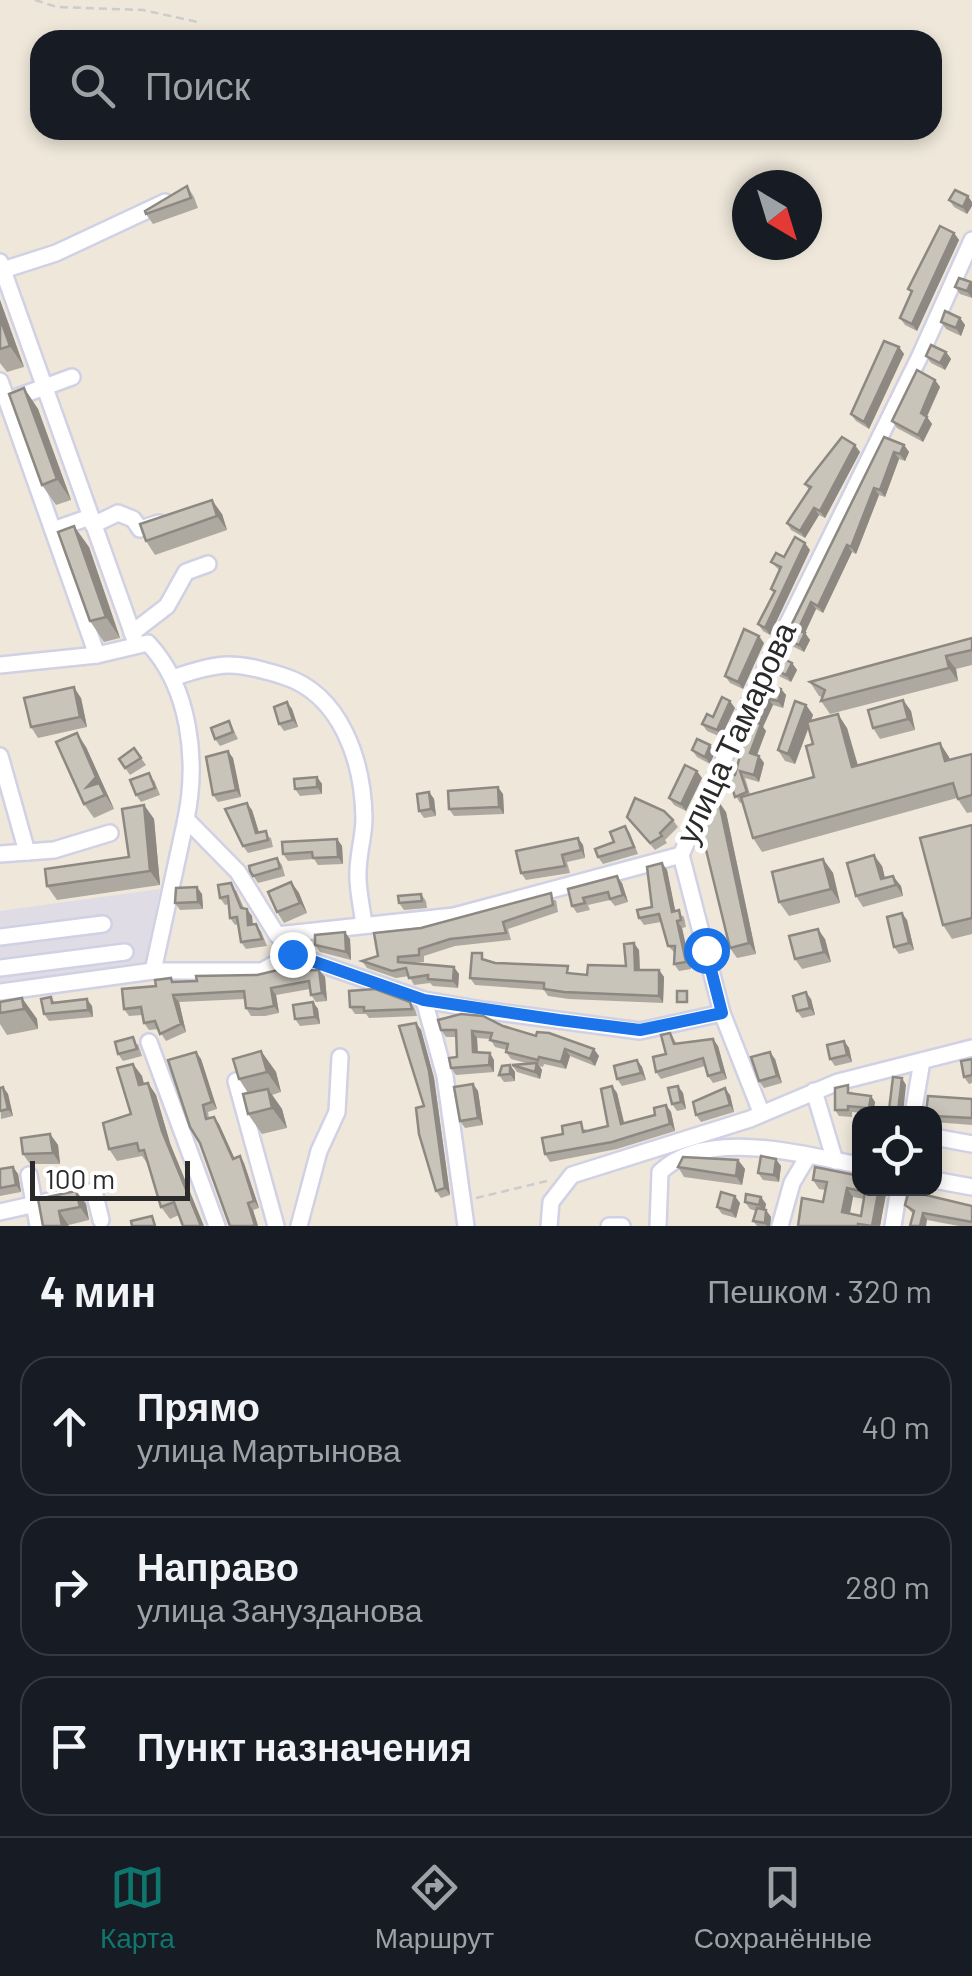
<!DOCTYPE html>
<html lang="ru">
<meta charset="utf-8">
<style>
body{margin:0;font-family:Barlow,sans-serif;background:#242831;color:#f1f3f6}
.controls{position:absolute;right:30px;bottom:30px;display:grid;overflow:hidden;border-radius:20px;box-shadow:0 5px 15px #0003}
.controls button{width:90px;height:90px;display:grid;place-items:center;padding:0;border:0;border-bottom:2px solid #363941;background:#171b24;color:#f1f3f6;font:50px sans-serif}
.compass{position:absolute;left:732px;top:170px;width:90px;height:90px;border-radius:50%;background:#171b24;box-shadow:0 5px 15px #0003;rotate:142deg}
.scale{position:absolute;left:30px;bottom:25px;width:160px;box-sizing:border-box;padding-left:10px;border:5px solid #2a2a2a;border-top:0;font-size:28px;line-height:35px;white-space:nowrap;color:#2a2a2a;-webkit-text-stroke:8px #fff;paint-order:stroke}
.stop{position:absolute;width:30px;height:30px;margin:-22px;border:8px solid #1a73e8;border-radius:50%;background:#fff}
.stop.end{background:#1a73e8;border-color:#fff;box-shadow:0 2px 10px #0008}
.list{margin:0;padding:0;list-style:none}
h2{display:flex;justify-content:space-between;align-items:center;height:130px;margin:0;padding:0 40px;font-size:42px}
h2 small{font-size:32px;font-weight:400;color:#9ea1a6}
.list li{display:grid;grid-template-columns:65px 1fr auto;gap:30px;align-items:center;box-sizing:border-box;height:140px;margin:0 20px 20px;padding:0 20px;border:2px solid #363941;border-radius:30px}
.list b{display:block;font-size:38px;white-space:nowrap}
.list p{margin:0;font-size:32px;white-space:nowrap;color:#9ea1a6}
.list em{font-size:32px;font-style:normal;color:#9ea1a6}
.icon{flex:none;width:55px;height:55px;fill:none;stroke:currentColor;stroke-width:2;stroke-linecap:round;stroke-linejoin:round}
.map{position:relative;flex:none;width:972px;height:1226px;overflow:hidden}
.search{position:absolute;background:#171b24;box-shadow:0 5px 15px #0003;left:30px;right:30px;top:30px;height:110px;display:flex;align-items:center;gap:25px;box-sizing:border-box;padding:0 35px;border-radius:30px;color:#9ea1a6;font-size:38px}
.sheet{height:610px;background:#171b24}
nav{display:flex;justify-content:space-around;align-items:center;box-sizing:border-box;height:140px;border-top:2px solid #363941;background:#171b24;font-size:28px;color:#9ea1a6}
nav a{display:grid;justify-items:center;gap:5px}
nav .on{color:#0f766e}
.map>svg:first-child{display:block}
</style>
<div class="map">
<svg width="972" height="1226" viewBox="0 0 972 1226">
<rect width="100%" height="100%" fill="#eee7da"/>
<polygon fill="#dfdce5" points="160,889 145,964 0,984 0,911"/>
<g fill="none" stroke-linecap="round" stroke-linejoin="round">
<g stroke="#d0d1e4" stroke-width="20">
<g id="minor">
<polyline points="0,262 136,643"/>
<polyline points="3,270 56,253 165,202"/>
<polyline points="0,381 97,655"/>
<polyline points="9,400 72,377"/>
<polyline points="93,525 118,513 133,519 140,529 159,523"/>
<polyline points="53,530 90,517"/>
<polyline points="132,633 167,606 186,572 208,564"/>
<path d="M0,665L97,655L148,643C190,688 198,760 186,819L238,872L277,935L454,916L681,855"/>
<path d="M173,678C221,661 235,661 283,676C341,694 363,761 364,818C364,836 358,854 358,872C357,889 362,907 364,925"/>
<polyline points="0,756 27,852"/>
<polyline points="0,854 54,850 110,833"/>
<polyline points="681,855 754,692 919,358 972,240"/>
<polyline points="681,855 722,1013 761,1112"/>
<polyline points="0,937 103,924"/>
<polyline points="0,968 125,952"/>
<polyline points="153,971 186,819"/>
<polyline points="0,992 153,971 262,971 292,954 424,1000 483,1010 640,1031 722,1013"/>
<polyline points="424,1000 445,1076 466,1226"/>
<polyline points="149,1042 217,1226"/>
<polyline points="236,1081 276,1226"/>
<polyline points="814,1091 835,1161"/>
<polyline points="913,1114 922,1061"/>
<polyline points="934,1137 972,1144"/>
<polyline points="29,1175 38,1226"/>
<polyline points="934,1180 972,1187"/>
<polyline points="0,1212 94,1191 101,1220"/>
<polyline points="299,1226 319,1151 337,1112 340,1057"/>
<polyline points="549,1226 551,1202 572,1175 750,1119 838,1082 972,1048"/>
<polyline points="609,1226 622,1226"/>
<path d="M658,1226L660,1172C707,1127 802,1155 860,1165"/>
<polyline points="780,1226 792,1183 808,1156"/>
<polyline points="893,1226 899,1188"/>
</g>
</g>
<g stroke="#ccc" stroke-width="2.5" stroke-dasharray="8 5" stroke-linecap="butt">
<polyline points="35,0 57,7 143,10 198,22"/>
<polyline points="476,1198 551,1180"/>
</g>
<use href="#minor" stroke="#fff" stroke-width="15"/>
</g>
<g fill="#ada9a0" fill-rule="evenodd">
<polygon points="187,186 194,197 198,208 153,224 146,214"/>
<polygon points="949,200 972,202 972,206 967,214 954,207"/>
<polygon points="954,233 959,240 917,331 905,325 900,318 911,293 908,289"/>
<polygon points="972,284 972,298 960,294 955,287"/>
<polygon points="0,300 24,367 7,372 0,363"/>
<polygon points="960,318 965,325 961,336 946,329 941,322"/>
<polygon points="899,347 904,354 869,429 856,421 851,414"/>
<polygon points="946,352 951,359 945,370 931,363 926,356"/>
<polygon points="935,380 940,387 927,417 932,424 923,442 897,428 892,421"/>
<polygon points="24,388 38,409 71,500 56,505 42,485"/>
<polygon points="884,437 904,445 909,452 905,461 899,459 885,497 879,495 856,554 852,552 823,613 816,609 805,633 810,640 804,652 790,645 785,638"/>
<polygon points="860,452 825,518 819,515 805,538 791,530 787,523 809,490 805,484"/>
<polygon points="222,514 227,530 155,555 146,541"/>
<polygon points="89,547 120,638 104,642 90,621"/>
<polygon points="810,550 770,635 763,631 758,624 774,594 771,589 779,570 771,562"/>
<polygon points="972,638 972,665 956,669 958,681 830,714 821,701 822,697 819,696 810,682"/>
<polygon points="764,643 743,689 730,683 725,676"/>
<polygon points="792,663 797,670 791,682 775,674 771,667"/>
<polygon points="763,683 781,689 786,695 783,708 773,705 763,727 766,731 757,755 759,756 764,763 759,782 745,778 750,794 814,777 813,744 809,727 795,764 785,761 778,750 806,705 813,715 811,721 847,728 858,765 940,743 950,760 972,754 972,812 967,813 957,798 762,852 753,838 743,802 740,803 733,791 723,791 718,784 735,775 741,753 734,746"/>
<polygon points="81,698 87,727 38,738 31,727"/>
<polygon points="903,700 911,711 915,730 880,739 873,728"/>
<polygon points="287,702 292,709 298,727 284,731 279,724"/>
<polygon points="735,708 721,737 707,731 702,724 713,717"/>
<polygon points="229,721 238,739 220,746 215,739"/>
<polygon points="86,747 114,809 94,818 84,804"/>
<polygon points="134,748 146,765 130,775 119,759"/>
<polygon points="692,750 715,752 710,764 697,757"/>
<polygon points="233,758 241,797 218,802 213,795"/>
<polygon points="317,777 322,784 322,794 300,796 295,789"/>
<polygon points="702,778 686,811 674,805 669,798"/>
<polygon points="154,780 160,795 141,802 136,795"/>
<polygon points="429,792 434,799 436,816 424,818 419,811"/>
<polygon points="503,794 504,814 454,816 449,809"/>
<polygon points="144,805 154,819 160,885 57,900 47,886 129,857"/>
<polygon points="252,810 259,832 271,838 273,847 248,853 243,846"/>
<polygon points="726,812 756,954 737,958 730,948"/>
<polygon points="627,817 673,820 678,827 665,840 667,843 655,850"/>
<polygon points="972,825 972,934 952,939 943,925"/>
<polygon points="625,826 630,833 638,854 603,864 598,857 614,842"/>
<polygon points="578,838 583,845 585,858 567,862 570,873 526,880 521,873"/>
<polygon points="337,839 342,846 343,864 318,865 314,859 288,861 283,854"/>
<polygon points="277,858 282,865 285,876 258,883 250,871"/>
<polygon points="823,859 833,873 840,903 789,916 779,902"/>
<polygon points="662,863 667,870 675,911 684,917 686,927 682,928 691,969 679,971 674,964 675,953 668,946 661,922 644,925 639,918 652,907"/>
<polygon points="882,866 885,878 901,886 903,896 863,907 856,896"/>
<polygon points="291,882 299,893 307,913 284,923 277,912"/>
<polygon points="622,883 628,902 615,906 610,900 588,905 590,910 577,913 572,906 568,889"/>
<polygon points="236,890 244,908 252,916 253,924 261,931 267,946 246,949 241,942 238,924 235,925 230,918 229,904 225,905 220,898"/>
<polygon points="202,894 203,909 180,910 175,903"/>
<polygon points="421,894 426,901 427,908 404,910 399,903"/>
<polygon points="556,900 558,912 508,929 511,940 455,946 424,956 424,962 411,963 459,974 458,988 433,986 430,983 414,985 409,976 396,978 367,968 362,961 378,956 421,928"/>
<polygon points="907,920 914,950 899,954 894,947"/>
<polygon points="350,939 351,960 320,952 315,945"/>
<polygon points="825,939 831,962 802,969 795,959"/>
<polygon points="639,950 640,970 659,970 664,977 663,1003 569,999 548,996 544,990 475,985 470,978 487,961 587,975 626,966"/>
<polygon points="319,970 325,977 327,1001 316,1002 311,995 310,989 276,995 279,1013 265,1016 251,1016 246,1008 245,999 179,1002 186,1032 166,1041 158,1029 149,1030 144,1023 142,1015 129,1016 124,1009 156,986 174,982"/>
<polygon points="51,997 55,1003 92,1006 93,1017 49,1021 44,1014"/>
<polygon points="22,998 37,1019 38,1029 7,1035 0,1024 0,1002"/>
<polygon points="811,999 815,1015 802,1018 797,1011"/>
<polygon points="313,1002 318,1009 320,1024 300,1026 295,1019"/>
<polygon points="410,1002 415,1009 417,1016 369,1018 366,1014 355,1014 350,1007"/>
<polygon points="416,1023 421,1030 434,1078 450,1195 441,1198 436,1191 424,1106"/>
<polygon points="503,1026 599,1056 595,1066 570,1056 566,1069 544,1064 543,1067 540,1066 542,1070 540,1079 517,1072 512,1065 530,1064 511,1059 506,1052 507,1050 495,1047 490,1039 477,1038 478,1052 494,1060 494,1072 456,1075 451,1068 457,1057 456,1037 446,1037 441,1030"/>
<polygon points="670,1033 677,1044 718,1046 727,1079 713,1083 708,1076 705,1066 661,1079 656,1072 666,1054"/>
<polygon points="844,1041 849,1048 852,1062 835,1066 830,1059"/>
<polygon points="138,1044 142,1056 123,1061 118,1054"/>
<polygon points="261,1051 276,1072 281,1092 272,1095 282,1109 287,1128 262,1134 248,1114 248,1093 239,1079"/>
<polygon points="196,1052 201,1059 217,1109 208,1112 209,1118 219,1124 234,1158 244,1163 259,1208 253,1210 258,1226 230,1226 200,1143"/>
<polygon points="775,1059 782,1083 764,1088 759,1081"/>
<polygon points="972,1059 972,1083 969,1084 964,1077"/>
<polygon points="637,1060 642,1067 646,1080 622,1086 617,1079"/>
<polygon points="133,1064 142,1076 144,1084 148,1083 156,1095 170,1143 179,1215 170,1219 161,1207 147,1163 142,1156 117,1161 109,1149 131,1114"/>
<polygon points="510,1065 515,1072 515,1081 504,1082 499,1075"/>
<polygon points="473,1084 478,1091 483,1125 465,1128 460,1121"/>
<polygon points="612,1086 617,1093 624,1123 655,1115 666,1105 671,1112 675,1131 617,1149 550,1162 545,1154 563,1134 586,1129 586,1131 608,1126"/>
<polygon points="678,1086 683,1093 686,1109 677,1111 672,1104"/>
<polygon points="3,1087 8,1094 13,1116 1,1119 0,1088"/>
<polygon points="852,1091 852,1094 871,1096 875,1102 873,1114 852,1112 852,1117 839,1116 835,1110"/>
<polygon points="730,1095 734,1112 701,1122 696,1115"/>
<polygon points="972,1099 972,1125 934,1122 934,1114"/>
<polygon points="50,1134 58,1145 60,1164 30,1164 23,1154"/>
<polygon points="738,1160 745,1169 742,1185 684,1177 678,1167"/>
<polygon points="781,1166 779,1182 763,1180 758,1173"/>
<polygon points="13,1167 18,1174 21,1192 0,1196 0,1169"/>
<path d="M813,1180L887,1189L880,1226H798L823,1202L825,1190L819,1189ZM853,1197L864,1199L861,1216L850,1214Z"/>
<polygon points="76,1191 86,1204 89,1220 69,1225 43,1226"/>
<polygon points="761,1197 766,1204 765,1210 771,1217 770,1226 757,1226 753,1221 756,1211 750,1209 745,1202"/>
<polygon points="740,1203 736,1218 722,1214 717,1207"/>
<polygon points="905,1205 972,1206 972,1226 959,1226 927,1220 913,1214"/>
</g>
<g fill="#8d8982">
<polygon points="968,196 972,202 972,206 967,214 963,207"/>
<polygon points="954,233 959,240 917,331 912,324"/>
<polygon points="971,282 972,284 972,298 967,291"/>
<polygon points="0,300 24,367 10,346 0,318"/>
<polygon points="960,318 965,325 961,336 956,328"/>
<polygon points="899,347 904,354 869,429 864,422"/>
<polygon points="946,352 951,359 945,370 940,363"/>
<polygon points="935,380 940,387 926,418 927,417 932,424 923,442 918,435 921,413"/>
<polygon points="24,388 38,409 71,500 57,479"/>
<polygon points="855,445 860,452 825,518 820,511"/>
<polygon points="904,445 909,452 905,461 900,454"/>
<polygon points="894,452 899,459 885,497 880,490"/>
<polygon points="874,488 879,495 856,554 851,547"/>
<polygon points="212,500 222,514 227,530 217,516"/>
<polygon points="814,508 819,515 805,538 800,531"/>
<polygon points="74,526 89,547 120,638 106,617"/>
<polygon points="805,543 810,550 770,635 765,628"/>
<polygon points="847,545 852,552 823,613 818,606"/>
<polygon points="811,602 816,609 803,637 798,630"/>
<polygon points="805,633 810,640 804,652 799,645"/>
<polygon points="759,636 764,643 743,689 738,682"/>
<polygon points="946,656 956,669 958,681 949,668"/>
<polygon points="792,663 797,670 791,682 786,675"/>
<polygon points="74,687 81,698 87,727 80,717"/>
<polygon points="781,689 786,695 783,708 778,701"/>
<polygon points="769,699 773,705 763,727 766,731 755,760 750,753 757,723"/>
<polygon points="903,700 911,711 915,730 908,719"/>
<polygon points="730,701 735,708 721,737 717,730"/>
<polygon points="287,702 292,709 298,727 293,720"/>
<polygon points="806,705 813,715 795,764 788,754"/>
<polygon points="838,714 847,728 862,781 852,767"/>
<polygon points="77,733 86,747 114,809 104,793 87,787"/>
<polygon points="940,743 949,757 954,775 945,761"/>
<polygon points="710,745 715,752 710,764 705,757"/>
<polygon points="228,751 233,758 241,797 236,790"/>
<polygon points="759,756 764,763 759,782 754,775"/>
<polygon points="697,771 702,778 686,811 681,804"/>
<polygon points="317,777 322,784 322,794 317,787"/>
<polygon points="498,787 503,794 504,814 499,807"/>
<polygon points="429,792 434,799 436,816 431,809"/>
<polygon points="719,802 726,812 756,954 749,943"/>
<polygon points="247,803 252,810 261,840 256,833"/>
<polygon points="144,805 154,819 160,885 150,871"/>
<polygon points="578,838 583,845 585,858 581,850"/>
<polygon points="337,839 342,846 343,864 338,857"/>
<polygon points="874,855 882,866 888,890 881,879"/>
<polygon points="823,859 833,873 840,903 831,889"/>
<polygon points="662,863 667,870 677,919 672,912"/>
<polygon points="617,876 622,883 628,902 623,895"/>
<polygon points="893,876 901,886 903,896 896,885"/>
<polygon points="291,882 299,893 307,913 300,903"/>
<polygon points="197,887 202,894 203,909 198,902"/>
<polygon points="247,909 252,916 253,932 248,925"/>
<polygon points="902,913 907,920 914,950 909,943"/>
<polygon points="677,921 682,928 691,969 686,962"/>
<polygon points="818,929 825,939 831,962 824,952"/>
<polygon points="345,932 350,939 351,960 346,952"/>
<polygon points="634,943 639,950 640,977 635,970"/>
<polygon points="454,967 459,974 458,988 453,981"/>
<polygon points="319,970 325,977 327,1001 322,993"/>
<polygon points="659,970 664,977 663,1003 659,996"/>
<polygon points="271,988 276,995 279,1013 274,1006"/>
<polygon points="806,992 811,999 815,1015 810,1008"/>
<polygon points="173,995 179,1002 186,1032 181,1024"/>
<polygon points="22,998 37,1019 38,1029 24,1009"/>
<polygon points="87,999 92,1006 93,1017 88,1010"/>
<polygon points="313,1002 318,1009 320,1024 315,1017"/>
<polygon points="416,1023 421,1030 434,1078 450,1195 445,1188"/>
<polygon points="472,1031 477,1038 478,1059 473,1052"/>
<polygon points="713,1039 718,1046 727,1079 722,1072"/>
<polygon points="844,1041 849,1048 852,1062 847,1055"/>
<polygon points="565,1049 570,1056 566,1069 561,1062"/>
<polygon points="594,1049 599,1056 595,1066 590,1059"/>
<polygon points="261,1051 276,1072 281,1092 267,1072"/>
<polygon points="196,1052 201,1059 217,1109 212,1102"/>
<polygon points="770,1052 775,1059 782,1083 777,1076"/>
<polygon points="490,1053 494,1060 494,1072 489,1065"/>
<polygon points="637,1060 642,1067 646,1080 641,1073"/>
<polygon points="537,1063 542,1070 540,1079 535,1072"/>
<polygon points="133,1064 142,1076 147,1097 139,1085"/>
<polygon points="510,1065 515,1072 515,1081 510,1074"/>
<polygon points="902,1078 906,1085 903,1114 899,1114 898,1111"/>
<polygon points="148,1083 156,1095 170,1143 204,1226 201,1226 162,1131"/>
<polygon points="473,1084 478,1091 483,1125 478,1118"/>
<polygon points="612,1086 617,1093 626,1131 621,1124"/>
<polygon points="678,1086 683,1093 686,1109 681,1102"/>
<polygon points="3,1087 8,1094 13,1116 8,1109"/>
<polygon points="725,1088 730,1095 734,1112 730,1105"/>
<polygon points="268,1089 282,1109 287,1128 272,1108"/>
<polygon points="871,1096 875,1102 873,1114 869,1108"/>
<polygon points="666,1105 671,1112 675,1131 670,1124"/>
<polygon points="214,1117 219,1124 238,1166 233,1159"/>
<polygon points="50,1134 58,1145 60,1164 53,1153"/>
<polygon points="240,1156 244,1163 259,1208 254,1201"/>
<polygon points="776,1159 781,1166 779,1182 774,1175"/>
<polygon points="738,1160 745,1169 742,1185 736,1176"/>
<polygon points="13,1167 18,1174 21,1192 16,1185"/>
<polygon points="847,1188 853,1197 848,1221 842,1212"/>
<polygon points="879,1188 887,1188 880,1226 872,1226"/>
<polygon points="76,1191 86,1204 89,1220 80,1207"/>
<polygon points="735,1196 740,1203 736,1218 731,1211"/>
<polygon points="761,1197 766,1204 764,1212 759,1205"/>
<polygon points="248,1203 253,1210 258,1226 256,1226"/>
<polygon points="766,1210 771,1217 770,1226 767,1226 765,1223"/>
<polygon points="59,1211 69,1226 62,1226"/>
<polygon points="923,1213 927,1220 926,1226 920,1226"/>
</g>
<g fill="#c9c4ba" stroke="#8d8982" stroke-width="2.5" fill-rule="evenodd">
<polygon points="187,186 191,198 146,214 145,211"/>
<polygon points="955,190 968,196 963,207 949,200"/>
<polygon points="940,226 954,233 912,324 900,318 912,291 908,289"/>
<polygon points="959,278 971,282 967,291 955,287"/>
<polygon points="945,311 960,318 956,328 941,322"/>
<polygon points="0,318 10,346 0,349"/>
<polygon points="884,341 899,347 864,422 851,414"/>
<polygon points="931,345 946,352 940,363 926,356"/>
<polygon points="917,370 935,380 921,413 927,417 918,435 892,421"/>
<polygon points="24,388 57,479 42,485 9,394"/>
<polygon points="842,437 855,445 820,511 814,508 800,531 787,523 811,487 805,484"/>
<polygon points="884,437 904,445 900,454 894,452 880,490 874,488 851,547 847,545 818,606 811,602 798,630 805,633 799,645 785,638"/>
<polygon points="212,500 217,516 146,541 140,524"/>
<polygon points="74,526 106,617 90,621 58,532"/>
<polygon points="795,537 805,543 765,628 758,624 775,591 771,589 781,567 771,562 776,553 784,557"/>
<polygon points="744,629 759,636 738,682 725,676"/>
<polygon points="972,638 972,650 946,656 949,668 821,701 825,690 810,682"/>
<polygon points="776,655 792,663 786,675 771,667"/>
<polygon points="763,683 781,689 778,701 769,699 757,723 761,724 750,753 759,756 754,775 740,771 747,792 735,797 731,784 718,784 721,775 735,775 742,748 734,746"/>
<polygon points="74,687 80,717 31,727 24,698"/>
<polygon points="722,697 730,701 717,730 702,724 707,714 713,717"/>
<polygon points="903,700 908,719 873,728 868,710"/>
<polygon points="795,701 806,705 788,754 778,750"/>
<polygon points="287,702 293,720 279,724 274,707"/>
<polygon points="838,714 852,767 940,743 945,761 972,754 972,795 958,799 953,783 753,838 741,797 814,777 806,746 813,744 807,722"/>
<polygon points="229,721 233,732 215,739 211,728"/>
<polygon points="77,733 96,777 87,787 99,783 105,795 84,804 56,742"/>
<polygon points="697,739 710,745 705,757 692,750"/>
<polygon points="134,748 141,758 125,768 119,759"/>
<polygon points="228,751 236,790 213,795 206,757"/>
<polygon points="685,765 697,771 681,804 669,798"/>
<polygon points="149,773 155,788 136,795 130,780"/>
<polygon points="317,777 317,787 295,789 294,779"/>
<polygon points="498,787 499,807 449,809 448,791"/>
<polygon points="429,792 431,809 419,811 417,794"/>
<polygon points="635,798 664,811 673,820 660,833 662,836 650,843 627,817"/>
<polygon points="719,802 749,943 730,948 698,817 704,805"/>
<polygon points="247,803 256,833 266,831 268,840 243,846 225,809"/>
<polygon points="144,805 150,871 47,886 45,869 129,857 122,809"/>
<polygon points="972,825 972,918 943,925 920,838"/>
<polygon points="625,826 634,847 598,857 595,849 614,842 610,832"/>
<polygon points="578,838 581,850 562,855 565,866 521,873 516,851"/>
<polygon points="337,839 338,857 313,858 312,852 283,854 282,842"/>
<polygon points="874,855 881,879 893,876 896,885 856,896 847,863"/>
<polygon points="277,858 280,868 253,876 250,871 249,866"/>
<polygon points="823,859 831,889 779,902 772,872"/>
<polygon points="662,863 672,912 679,910 681,920 677,921 686,962 674,964 675,946 668,946 659,914 639,918 637,910 652,907 647,867"/>
<polygon points="617,876 623,895 610,899 608,892 583,898 585,903 572,906 568,889"/>
<polygon points="291,882 300,903 277,912 268,892"/>
<polygon points="231,883 241,908 247,909 248,925 256,924 262,939 241,942 237,917 230,918 228,896 220,898 218,885"/>
<polygon points="197,887 198,902 175,903 176,888"/>
<polygon points="551,893 553,905 503,922 506,933 450,939 419,949 419,955 398,957 398,962 454,967 453,981 428,979 428,975 409,978 406,968 392,971 362,961 378,956 374,933 421,928"/>
<polygon points="421,894 422,901 399,903 398,896"/>
<polygon points="902,913 909,943 894,947 887,917"/>
<polygon points="818,929 824,952 795,959 789,936"/>
<polygon points="345,932 346,952 315,945 315,935"/>
<polygon points="634,943 635,970 659,970 659,996 564,992 544,989 544,983 470,978 472,953 482,953 482,959 495,963 568,966 567,973 587,975 588,965 626,966 624,944"/>
<polygon points="295,966 296,971 319,970 322,993 311,995 309,981 271,988 274,1006 259,1009 246,1008 244,991 173,995 181,1024 160,1034 155,1021 144,1023 141,1007 124,1009 122,989 156,986 155,980 171,978 172,982 197,981 196,976 257,975"/>
<polygon points="375,989 410,1002 412,1009 364,1011 364,1007 350,1007 349,991"/>
<rect x="677" y="991" width="10" height="11"/>
<polygon points="806,992 810,1008 797,1011 793,996"/>
<polygon points="51,997 52,1003 87,999 88,1010 44,1014 41,999"/>
<polygon points="22,998 24,1009 0,1013 0,1002"/>
<polygon points="313,1002 315,1017 295,1019 293,1005"/>
<polygon points="461,1014 483,1016 503,1026 536,1036 537,1032 549,1033 594,1049 590,1059 565,1049 561,1062 539,1057 538,1060 506,1052 508,1044 490,1040 492,1033 472,1031 473,1052 490,1053 489,1065 451,1068 449,1058 457,1057 456,1030 441,1030 438,1020"/>
<polygon points="416,1023 429,1071 445,1188 436,1191 419,1134 416,1108 424,1106 399,1026"/>
<polygon points="670,1033 674,1044 713,1039 722,1072 708,1076 703,1058 656,1072 653,1057 666,1054 661,1035"/>
<polygon points="133,1037 137,1049 118,1054 115,1042"/>
<polygon points="844,1041 847,1055 830,1059 827,1045"/>
<polygon points="261,1051 267,1072 239,1079 233,1059"/>
<polygon points="196,1052 212,1102 203,1105 206,1119 214,1117 233,1159 240,1156 254,1201 248,1203 255,1225 252,1226 230,1226 200,1143 190,1127 168,1060"/>
<polygon points="770,1052 777,1076 759,1081 751,1057"/>
<polygon points="972,1059 972,1075 964,1077 961,1061"/>
<polygon points="637,1060 641,1073 617,1079 614,1066"/>
<polygon points="537,1063 535,1072 512,1065"/>
<polygon points="133,1064 139,1085 148,1083 162,1131 201,1226 183,1226 174,1202 161,1207 144,1150 139,1151 137,1143 109,1149 103,1123 131,1114 117,1068"/>
<polygon points="510,1065 510,1074 499,1075 502,1066"/>
<polygon points="893,1077 902,1078 898,1111 889,1110"/>
<polygon points="473,1084 478,1118 460,1121 454,1087"/>
<polygon points="848,1085 848,1093 871,1096 869,1108 848,1106 848,1110 835,1110 835,1088"/>
<polygon points="612,1086 621,1124 655,1115 654,1108 666,1105 670,1124 612,1142 545,1154 542,1138 563,1134 562,1126 581,1122 583,1132 608,1126 601,1089"/>
<polygon points="678,1086 681,1102 672,1104 668,1088"/>
<polygon points="3,1087 8,1109 0,1111 0,1088"/>
<polygon points="725,1088 730,1105 696,1115 693,1102"/>
<polygon points="268,1089 272,1108 248,1114 243,1094"/>
<polygon points="928,1096 972,1099 972,1118 934,1116 934,1114 926,1114"/>
<polygon points="50,1134 53,1153 23,1154 21,1138"/>
<polygon points="761,1156 776,1159 774,1175 758,1173"/>
<polygon points="683,1157 738,1160 736,1176 678,1167"/>
<polygon points="13,1167 16,1185 0,1188 0,1169"/>
<path d="M815,1167L860,1176V1188H879L872,1226L858,1224V1226H798L802,1198L823,1202L827,1182L813,1180ZM847,1188L865,1192L861,1216L842,1212Z"/>
<polygon points="76,1191 80,1207 59,1211 62,1226 43,1226 38,1199"/>
<polygon points="909,1191 972,1206 972,1222 923,1213 920,1226 910,1226 914,1211 905,1205"/>
<polygon points="721,1192 735,1196 731,1211 717,1207"/>
<polygon points="746,1194 761,1197 759,1205 745,1202"/>
<polygon points="757,1208 766,1210 765,1223 753,1221"/>
<polygon points="152,1216 155,1226 132,1226 131,1221"/>
</g>
<g fill="none" stroke-linecap="round" stroke-linejoin="round">
<polyline stroke="#1a73e8" stroke-width="12" points="292,954 424,1000 559,1020 640,1030 722,1013 706,950"/>
</g>
<g text-anchor="middle" stroke-width="10" stroke-linejoin="round" paint-order="stroke">
<g font-size="32" fill="#2a2a2a" stroke="#fff">
<text transform="translate(736 733) rotate(-65)" y="11">улица Тамарова</text>
</g>
</g>
</svg>
<div class="controls">
<button><svg class="icon" aria-label="locate" viewBox="0 0 24 24"><circle cx="12" cy="12" r="6"/><path d="M12 2v4M12 18v4M2 12h4M18 12h4"/></svg></button>
</div>
<svg class="compass" viewBox="-18 -18 36 36"><path d="M0-13l5 13h-10z" fill="#e53935"/><path d="M0 13l5-13h-10z" fill="#9ea1a6"/></svg>
<div class="scale">100 m</div>
<div class="stop" style="left:706px;top:950px"></div>
<div class="stop end" style="left:292px;top:954px"></div>
<div class="search"><svg class="icon" aria-label="search" viewBox="0 0 24 24"><circle cx="10" cy="10" r="6"/><path d="M15 15l6 6"/></svg>Поиск</div>
</div>
<section class="sheet">
<h2>4 мин<small>Пешком · 320 m</small></h2>
<ul class="list">
<li><svg class="icon" aria-label="ahead" viewBox="0 0 24 24"><path d="M12 20V5M6 11l6-6 6 6"/></svg><div><b>Прямо</b><p>улица Мартынова</p></div><em>40 m</em></li>
<li><svg class="icon" aria-label="right" viewBox="0 0 24 24"><path d="M7 20v-9h11M14 6l5 5-5 5"/></svg><div><b>Направо</b><p>улица Занузданова</p></div><em>280 m</em></li>
<li><svg class="icon" aria-label="arrive" viewBox="0 0 24 24"><path d="M6 21V4h12l-3 4 3 4H6"/></svg><div><b>Пункт назначения</b></div></li>
</ul>
</section>
<nav>
<a class="on"><svg class="icon" aria-label="map" viewBox="0 0 24 24"><path d="M3 6l6-2 6 2 6-2v14l-6 2-6-2-6 2zM9 4v14M15 6v14"/></svg>Карта</a>
<a><svg class="icon" aria-label="directions" viewBox="0 0 24 24"><path d="M12 3l9 9-9 9-9-9zM9 14v-3h6M13 9l2 2-2 2"/></svg>Маршрут</a>
<a><svg class="icon" aria-label="saved" viewBox="0 0 24 24"><path d="M7 4h10v16l-5-4-5 4z"/></svg>Сохранённые</a>
</nav>
